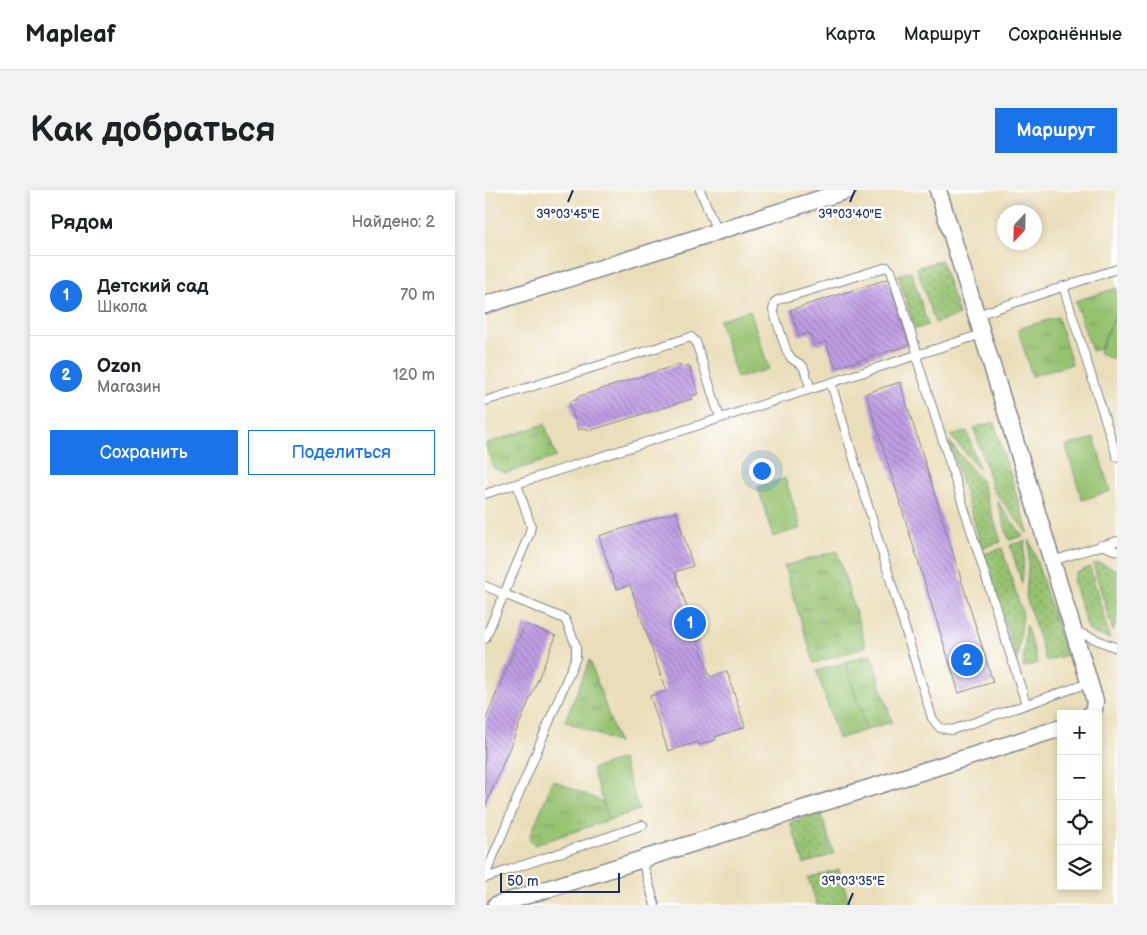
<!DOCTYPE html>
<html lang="ru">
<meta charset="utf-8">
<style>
body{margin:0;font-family:"Balsamiq Sans",sans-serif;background:#f2f2f2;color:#202124}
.controls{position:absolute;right:15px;bottom:15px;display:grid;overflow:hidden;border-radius:0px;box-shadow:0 2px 8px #0003}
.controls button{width:45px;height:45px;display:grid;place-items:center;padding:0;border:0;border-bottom:1px solid #e0e0e0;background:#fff;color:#202124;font:25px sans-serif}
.compass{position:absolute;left:512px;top:15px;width:45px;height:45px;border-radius:50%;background:#fff;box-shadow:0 2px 8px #0003;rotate:202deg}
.scale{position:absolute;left:15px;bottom:12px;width:120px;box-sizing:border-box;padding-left:5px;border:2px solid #1b2f5e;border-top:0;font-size:14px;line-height:18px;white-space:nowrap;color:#1b2f5e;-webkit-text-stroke:4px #fff;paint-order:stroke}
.you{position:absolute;left:276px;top:280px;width:18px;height:18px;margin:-12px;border:4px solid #fff;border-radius:50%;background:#1a73e8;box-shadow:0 0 0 8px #1a73e833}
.badge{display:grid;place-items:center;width:32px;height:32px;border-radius:50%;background:#1a73e8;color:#fff;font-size:16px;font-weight:700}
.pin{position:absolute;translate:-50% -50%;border:2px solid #fff;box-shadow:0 1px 5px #0006}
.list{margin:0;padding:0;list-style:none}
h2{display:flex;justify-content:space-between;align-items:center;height:65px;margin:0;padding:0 20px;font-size:21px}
h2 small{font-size:16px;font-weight:400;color:#757577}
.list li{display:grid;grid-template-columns:32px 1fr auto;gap:15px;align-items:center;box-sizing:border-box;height:80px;padding:0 20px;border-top:1px solid #e0e0e0}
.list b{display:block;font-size:19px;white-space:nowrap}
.list p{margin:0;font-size:16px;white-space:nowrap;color:#757577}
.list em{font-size:16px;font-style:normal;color:#757577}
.actions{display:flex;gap:10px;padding:15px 20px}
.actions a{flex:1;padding:11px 0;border:1px solid #1a73e8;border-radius:0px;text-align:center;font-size:18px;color:#1a73e8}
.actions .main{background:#1a73e8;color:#fff}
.icon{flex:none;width:28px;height:28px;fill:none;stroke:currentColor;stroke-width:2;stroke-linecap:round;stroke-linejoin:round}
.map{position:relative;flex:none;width:632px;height:715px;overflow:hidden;border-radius:0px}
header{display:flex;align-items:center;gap:30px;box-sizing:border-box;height:70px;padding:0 25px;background:#fff;border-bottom:1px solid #e0e0e0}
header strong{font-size:24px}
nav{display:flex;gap:28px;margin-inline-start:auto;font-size:18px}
.intro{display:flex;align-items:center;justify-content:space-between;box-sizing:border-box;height:120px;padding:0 30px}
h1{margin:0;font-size:35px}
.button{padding:12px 22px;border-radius:0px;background:#1a73e8;color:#fff;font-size:18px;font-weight:700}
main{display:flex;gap:30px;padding:0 30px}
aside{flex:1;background:#fff;border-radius:0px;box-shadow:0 2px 8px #0003}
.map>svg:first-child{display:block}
</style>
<header>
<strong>Mapleaf</strong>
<nav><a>Карта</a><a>Маршрут</a><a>Сохранённые</a></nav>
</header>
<div class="intro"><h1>Как добраться</h1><a class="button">Маршрут</a></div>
<main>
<aside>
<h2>Рядом<small>Найдено: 2</small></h2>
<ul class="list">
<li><span class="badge">1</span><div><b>Детский сад</b><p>Школа</p></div><em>70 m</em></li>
<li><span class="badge">2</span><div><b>Ozon</b><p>Магазин</p></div><em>120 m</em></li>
</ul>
<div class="actions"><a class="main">Сохранить</a><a>Поделиться</a></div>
</aside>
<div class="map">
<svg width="632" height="715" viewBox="0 0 632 715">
<defs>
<pattern id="grass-dots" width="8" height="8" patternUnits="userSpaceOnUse" patternTransform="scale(1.25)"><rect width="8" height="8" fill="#96c270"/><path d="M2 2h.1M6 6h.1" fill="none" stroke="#7a9e5f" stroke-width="1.8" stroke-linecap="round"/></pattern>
<pattern id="park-tufts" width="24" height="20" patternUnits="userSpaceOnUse" patternTransform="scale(1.25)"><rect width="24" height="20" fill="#96c270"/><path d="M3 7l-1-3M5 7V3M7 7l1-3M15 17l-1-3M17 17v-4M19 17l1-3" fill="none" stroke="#7a9e5f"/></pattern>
<pattern id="building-back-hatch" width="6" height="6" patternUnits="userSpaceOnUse" patternTransform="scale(1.25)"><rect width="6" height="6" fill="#bf9de3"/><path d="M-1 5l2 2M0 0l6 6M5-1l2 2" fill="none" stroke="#9a80bb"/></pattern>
</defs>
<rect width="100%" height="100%" fill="#fff"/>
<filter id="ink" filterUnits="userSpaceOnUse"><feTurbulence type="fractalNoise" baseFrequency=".02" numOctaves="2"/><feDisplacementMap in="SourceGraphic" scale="10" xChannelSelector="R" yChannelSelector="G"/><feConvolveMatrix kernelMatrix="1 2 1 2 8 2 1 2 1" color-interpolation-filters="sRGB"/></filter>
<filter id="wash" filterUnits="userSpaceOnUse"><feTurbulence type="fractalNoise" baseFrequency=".0096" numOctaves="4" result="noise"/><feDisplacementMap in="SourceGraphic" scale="20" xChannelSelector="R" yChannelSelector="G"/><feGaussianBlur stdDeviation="1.12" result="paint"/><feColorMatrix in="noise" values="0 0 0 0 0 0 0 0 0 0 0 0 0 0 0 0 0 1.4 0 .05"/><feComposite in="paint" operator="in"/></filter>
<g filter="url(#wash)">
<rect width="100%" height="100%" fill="#eadeba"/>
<g fill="url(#grass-dots)" stroke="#587867">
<polygon points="456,70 474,125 450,133 432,78"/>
<polygon points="426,81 443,135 430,139 413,85"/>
<polygon points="509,232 543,342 542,343 508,300 489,238"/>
<polygon points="482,241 494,279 466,246"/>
<polygon points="464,251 497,292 516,352 497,358"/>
<polygon points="512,311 538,346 524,350"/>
<polygon points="545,350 581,465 561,471 541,407"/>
<polygon points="540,351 537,394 525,355"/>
<polygon points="517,358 538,425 532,472 499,364"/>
<polygon points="614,373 632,380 632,432 628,442 608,374"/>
<polygon points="605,377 625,449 607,443 603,439 588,391 591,383"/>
<polygon points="541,435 553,473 538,478"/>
<polygon points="336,623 349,664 319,674 305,632"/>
<polygon points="354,679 365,715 332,715 323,688"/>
</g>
<g fill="url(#park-tufts)" stroke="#587867">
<polygon points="632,98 632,122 615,159 607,161 590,111"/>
<polygon points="573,127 587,174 547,186 533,139"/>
<polygon points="60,234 71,267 22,283 9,279 0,254"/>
<polygon points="352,361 381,457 329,473 299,376"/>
<polygon points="386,464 407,532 381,540 360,472"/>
<polygon points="105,470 133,553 80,531"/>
<polygon points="68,590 118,612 124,630 49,655 44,649"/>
</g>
<g fill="#96c270" stroke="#587867">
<polygon points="265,120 284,179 252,188 234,130"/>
<polygon points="632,122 632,171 614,163"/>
<polygon points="609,248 625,301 597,310 581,256"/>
<polygon points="300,288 316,338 288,347 273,297"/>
<polygon points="360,472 381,540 353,549 332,481"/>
<polygon points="137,569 154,620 124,630 107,579"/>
</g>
<g id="blocks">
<g fill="url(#building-back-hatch)">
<polygon points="403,89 424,155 350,178 341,152 329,155 325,143 314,146 305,120"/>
<polygon points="195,174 196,177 204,175 213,204 206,206 207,209 103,241 102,238 93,240 84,212 93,209 92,207"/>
<polygon points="415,192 508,492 474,503 381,203"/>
<polygon points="191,322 208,376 190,382 225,487 242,481 260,537 230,547 231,550 214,555 213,552 183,561 165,506 181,501 145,395 131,399 114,346"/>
<polygon points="40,434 71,446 0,617 0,531"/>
</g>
</g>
</g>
<g filter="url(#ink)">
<use href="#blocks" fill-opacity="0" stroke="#82868c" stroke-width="1"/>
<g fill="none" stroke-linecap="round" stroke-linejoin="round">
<g stroke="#82868c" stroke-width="10">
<g id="service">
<polyline points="215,0 232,41"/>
<polyline points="578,96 632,267"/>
<polyline points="492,125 632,79"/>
<polyline points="431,166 541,514"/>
<polyline points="346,193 447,528 455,538 467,540 604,493"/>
<polyline points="326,199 318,176 307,169 302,162 288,120 290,112 293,110 402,77 406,81 433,165"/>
<polyline points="0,211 206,147 211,152 235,228"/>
<polyline points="0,304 497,144"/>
<polyline points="616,355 632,361"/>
<polyline points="567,371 632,351"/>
<polyline points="0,396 19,404 44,345 46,336 32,294"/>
<polyline points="590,441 632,458"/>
<polyline points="0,449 19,404 80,429 91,455 91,467 0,686"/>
<polyline points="157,670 170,715"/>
<polyline points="0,688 158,635"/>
</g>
</g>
<g stroke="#82868c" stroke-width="19">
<g id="minor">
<polyline points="453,0 610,511 609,519 606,524"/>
<polyline points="0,115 363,0"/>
<polyline points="11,715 576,538"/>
</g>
</g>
<use href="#service" stroke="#fff" stroke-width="8"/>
<use href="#minor" stroke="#fff" stroke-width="16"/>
</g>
</g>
<path fill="none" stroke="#1b2f5e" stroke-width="2" d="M83,12L88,0M365,12L370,0M363,715L368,703"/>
<g font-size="12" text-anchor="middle" fill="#1b2f5e" stroke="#fff" stroke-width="5" stroke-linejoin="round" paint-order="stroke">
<text x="83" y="28">39°03'45"E</text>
<text x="365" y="28">39°03'40"E</text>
<text x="368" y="695">39°03'35"E</text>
</g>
</svg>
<div class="controls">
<button>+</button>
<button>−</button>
<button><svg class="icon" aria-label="locate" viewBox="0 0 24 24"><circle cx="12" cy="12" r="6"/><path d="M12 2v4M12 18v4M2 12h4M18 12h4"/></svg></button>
<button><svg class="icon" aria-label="layers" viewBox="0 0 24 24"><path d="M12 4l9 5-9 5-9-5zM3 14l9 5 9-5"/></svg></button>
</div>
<svg class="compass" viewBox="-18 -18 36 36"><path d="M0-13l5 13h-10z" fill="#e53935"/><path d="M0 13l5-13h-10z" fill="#757577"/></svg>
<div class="scale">50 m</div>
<div class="you"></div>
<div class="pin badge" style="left:205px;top:433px">1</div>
<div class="pin badge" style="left:482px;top:470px">2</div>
</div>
</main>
